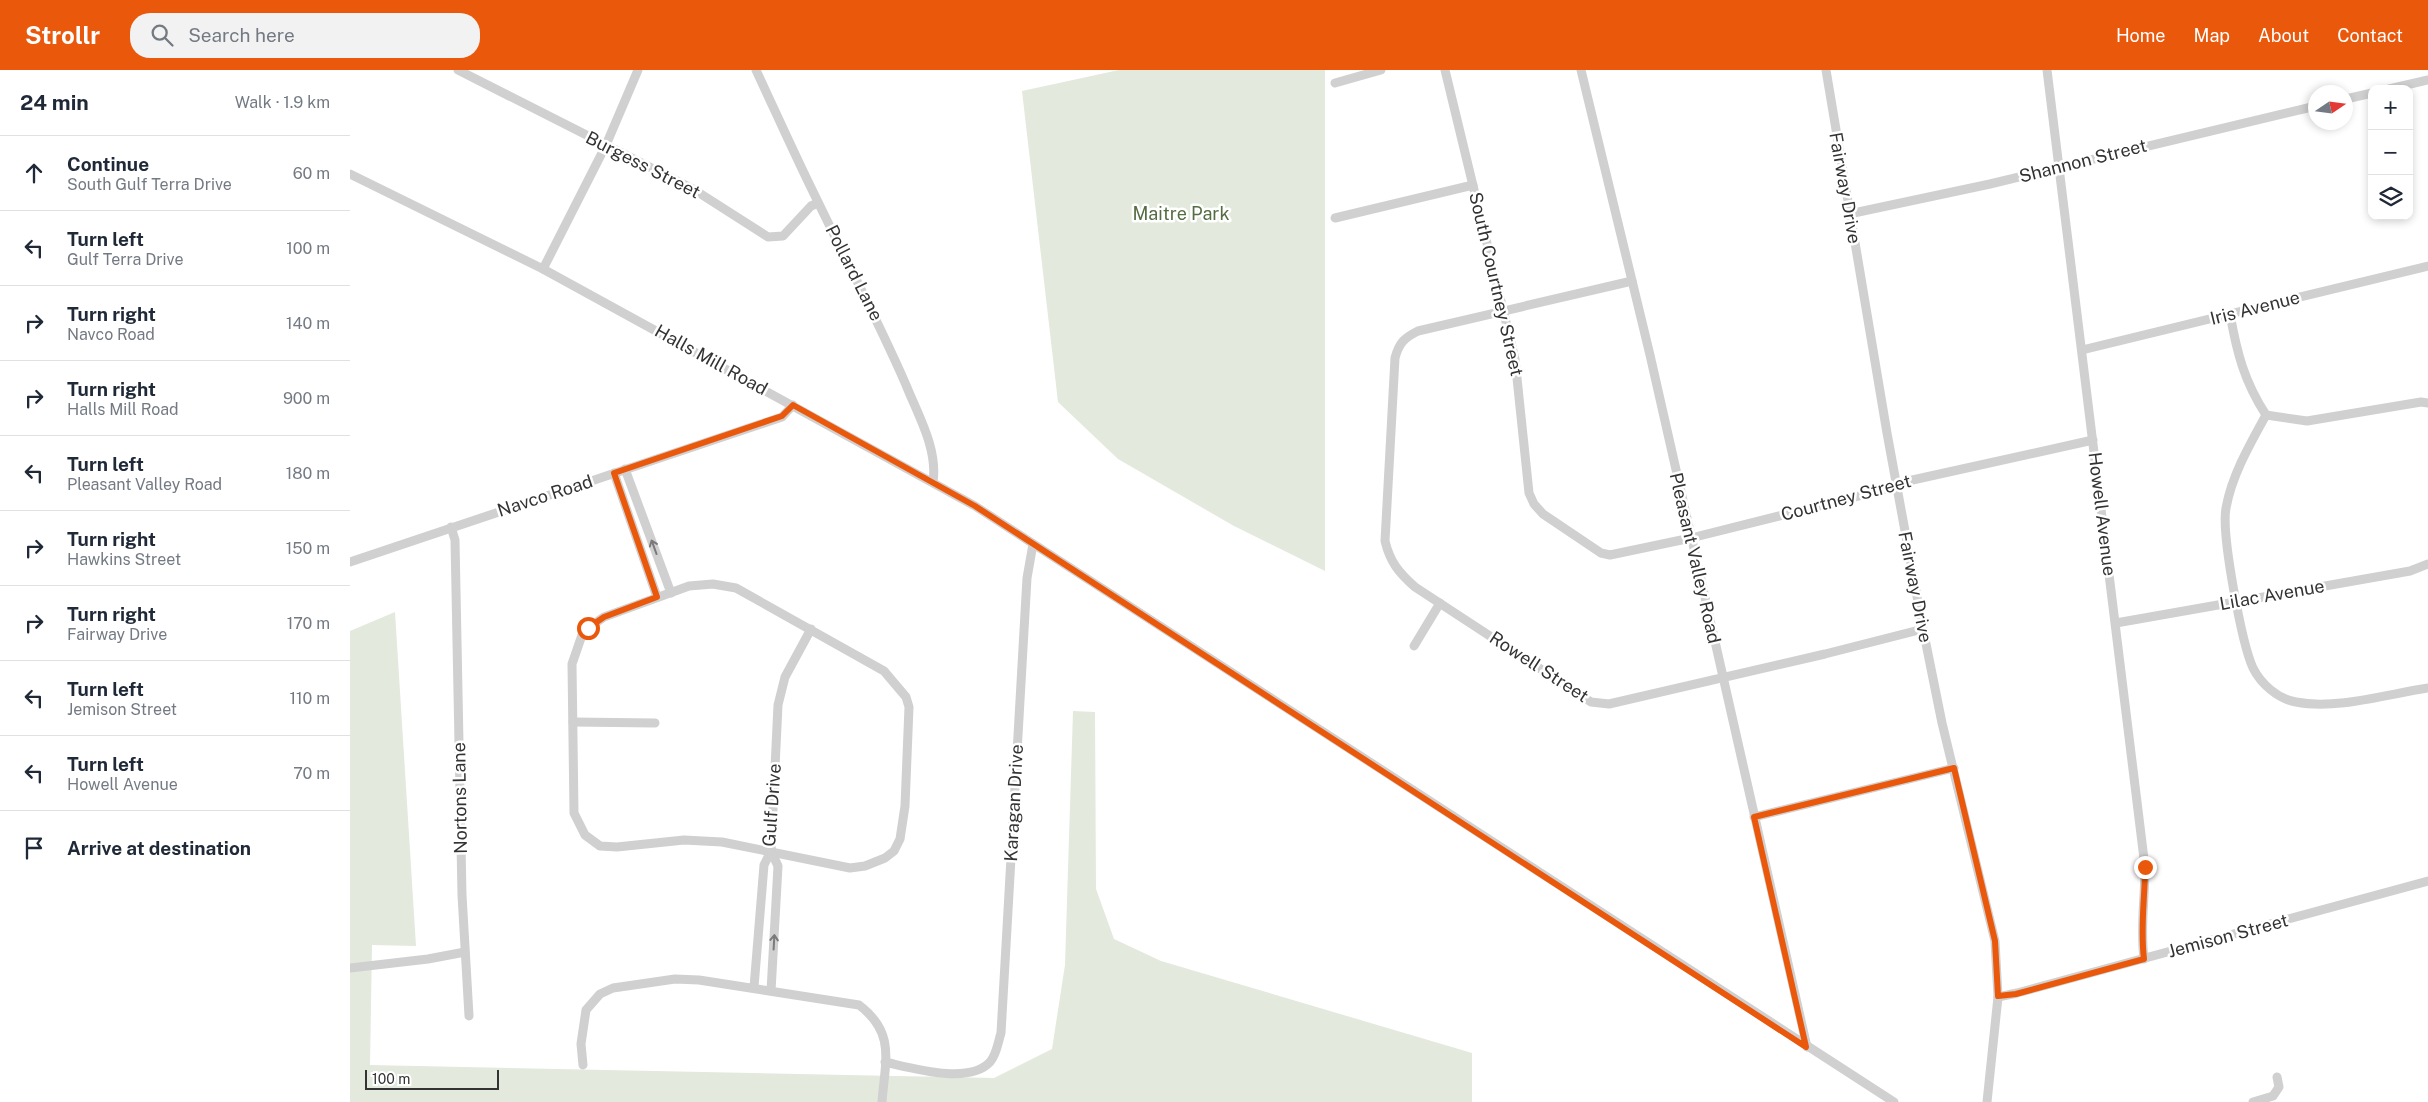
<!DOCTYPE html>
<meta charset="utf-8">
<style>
body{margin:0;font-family:"Public Sans",sans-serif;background:#f2f2f3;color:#1f2937}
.controls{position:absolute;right:15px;top:15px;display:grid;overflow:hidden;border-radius:10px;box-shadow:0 2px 8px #0003}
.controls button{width:45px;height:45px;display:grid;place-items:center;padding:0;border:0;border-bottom:1px solid #e0e1e3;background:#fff;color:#1f2937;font:25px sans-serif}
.compass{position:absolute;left:1958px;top:15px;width:45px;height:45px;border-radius:50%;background:#fff;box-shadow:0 2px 8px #0003;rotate:77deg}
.scale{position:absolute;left:15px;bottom:12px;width:134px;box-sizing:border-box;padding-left:5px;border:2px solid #333;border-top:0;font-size:14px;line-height:18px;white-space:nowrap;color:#333;-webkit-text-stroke:4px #fff;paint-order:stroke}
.stop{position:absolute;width:15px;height:15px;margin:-11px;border:4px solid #ea580c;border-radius:50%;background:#fff}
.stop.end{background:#ea580c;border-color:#fff;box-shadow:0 1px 5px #0008}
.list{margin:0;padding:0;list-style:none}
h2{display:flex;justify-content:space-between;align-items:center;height:65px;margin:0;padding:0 20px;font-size:21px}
h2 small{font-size:16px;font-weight:400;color:#747a83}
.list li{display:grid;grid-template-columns:32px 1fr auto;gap:15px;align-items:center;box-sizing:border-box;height:75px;padding:0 20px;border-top:1px solid #e0e1e3}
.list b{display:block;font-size:19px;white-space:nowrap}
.list p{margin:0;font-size:16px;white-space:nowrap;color:#747a83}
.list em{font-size:16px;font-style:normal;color:#747a83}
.icon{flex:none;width:28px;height:28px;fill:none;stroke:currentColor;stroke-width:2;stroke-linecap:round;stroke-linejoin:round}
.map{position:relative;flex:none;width:2078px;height:1032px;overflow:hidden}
header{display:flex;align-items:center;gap:30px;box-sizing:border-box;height:70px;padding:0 25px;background:#ea580c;color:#fff}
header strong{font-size:24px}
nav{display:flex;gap:28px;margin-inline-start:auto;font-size:18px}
.search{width:350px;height:45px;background:#f2f2f3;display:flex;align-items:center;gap:12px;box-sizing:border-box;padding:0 18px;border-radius:20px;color:#747a83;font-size:19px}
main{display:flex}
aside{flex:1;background:#fff}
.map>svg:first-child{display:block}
</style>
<header>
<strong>Strollr</strong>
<div class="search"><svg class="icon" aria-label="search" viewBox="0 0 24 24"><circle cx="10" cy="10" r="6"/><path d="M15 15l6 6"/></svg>Search here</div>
<nav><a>Home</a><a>Map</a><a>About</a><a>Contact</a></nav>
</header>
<main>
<aside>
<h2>24 min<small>Walk · 1.9 km</small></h2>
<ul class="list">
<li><svg class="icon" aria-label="ahead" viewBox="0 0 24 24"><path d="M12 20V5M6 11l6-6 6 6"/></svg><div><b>Continue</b><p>South Gulf Terra Drive</p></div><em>60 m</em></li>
<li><svg class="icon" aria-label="left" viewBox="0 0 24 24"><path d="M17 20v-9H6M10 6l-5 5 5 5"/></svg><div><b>Turn left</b><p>Gulf Terra Drive</p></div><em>100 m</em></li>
<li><svg class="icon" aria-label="right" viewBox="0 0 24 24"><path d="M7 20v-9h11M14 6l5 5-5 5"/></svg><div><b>Turn right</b><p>Navco Road</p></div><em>140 m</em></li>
<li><svg class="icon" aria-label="right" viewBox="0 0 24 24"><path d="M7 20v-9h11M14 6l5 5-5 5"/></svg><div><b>Turn right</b><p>Halls Mill Road</p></div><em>900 m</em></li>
<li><svg class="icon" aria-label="left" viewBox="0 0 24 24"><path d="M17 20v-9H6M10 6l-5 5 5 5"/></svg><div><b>Turn left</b><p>Pleasant Valley Road</p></div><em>180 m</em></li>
<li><svg class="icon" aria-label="right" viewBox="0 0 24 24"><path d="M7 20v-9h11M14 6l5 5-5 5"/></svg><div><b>Turn right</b><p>Hawkins Street</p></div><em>150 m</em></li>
<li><svg class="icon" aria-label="right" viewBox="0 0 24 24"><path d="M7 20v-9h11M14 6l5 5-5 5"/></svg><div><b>Turn right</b><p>Fairway Drive</p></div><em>170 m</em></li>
<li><svg class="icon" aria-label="left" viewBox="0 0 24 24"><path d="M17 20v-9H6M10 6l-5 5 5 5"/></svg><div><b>Turn left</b><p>Jemison Street</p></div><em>110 m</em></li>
<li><svg class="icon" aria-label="left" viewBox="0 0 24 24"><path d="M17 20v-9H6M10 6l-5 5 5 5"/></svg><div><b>Turn left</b><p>Howell Avenue</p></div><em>70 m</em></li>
<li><svg class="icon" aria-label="arrive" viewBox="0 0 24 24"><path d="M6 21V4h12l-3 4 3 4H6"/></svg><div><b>Arrive at destination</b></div></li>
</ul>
</aside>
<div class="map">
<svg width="2078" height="1032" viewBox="0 0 2078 1032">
<rect width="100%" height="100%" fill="#fff"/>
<g fill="#e3e9dd">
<polygon points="769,0 975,0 975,501 884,456 768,389 708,332 672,21"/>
<polygon points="45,542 66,876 22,875 20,995 644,1008 702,979 715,895 723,641 745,642 746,819 764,869 811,891 1122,983 1122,1032 0,1032 0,561"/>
</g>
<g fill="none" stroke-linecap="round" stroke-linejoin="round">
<g stroke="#d0d0d0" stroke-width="9">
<polyline points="108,0 343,119 418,167 433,166 461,136 468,133"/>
<path d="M406,0C427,45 447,90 469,134C498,194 529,253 556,315C568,345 588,379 583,412"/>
<polyline points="1095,0 1165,289 1179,423 1184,434 1193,444 1251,483 1260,485 1341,468 1529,421 1558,411 1743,370"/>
<polyline points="1231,0 1300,285 1457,977"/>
<polyline points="1476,0 1537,363 1573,559 1592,653 1645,871 1648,927 1637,1032"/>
<path d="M1697,0L1795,797C1795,828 1790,858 1794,889"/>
<polyline points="985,13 1031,0"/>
<polyline points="2039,19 2078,10"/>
<polyline points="1996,29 2022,23"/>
<polyline points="0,104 193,199 625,436 1544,1032"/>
<polyline points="1499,144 1640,114 1966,36"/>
<polyline points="985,148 1123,115"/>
<polyline points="193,199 256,75 288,0"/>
<path d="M1282,211L1068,261C1054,268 1049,273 1045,288L1035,471C1040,492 1049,503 1065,517L1241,632L1259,634L1475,584L1573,559"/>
<path d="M1880,244C1887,283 1894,311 1916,345C1900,374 1882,405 1876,438C1871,464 1892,574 1903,598C1911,614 1928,629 1946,632C1986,640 2038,624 2078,618"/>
<polyline points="1732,280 2078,196"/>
<polyline points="1916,345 1957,351 2071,332 2078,333"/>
<polyline points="275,399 321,523"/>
<polyline points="264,403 307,527"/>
<polyline points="101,457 105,470 112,825 119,946"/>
<polyline points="0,492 432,347 443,335"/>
<polygon points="363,514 386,518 534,601 556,627 559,637 555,736 550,769 544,781 535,788 515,796 500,798 372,772 334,770 267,777 250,776 235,765 224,743 222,594 232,565 238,558 254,547 339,516"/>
<polyline points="1766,553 2060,501 2078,494"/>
<polyline points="1064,576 1090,533"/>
<polyline points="223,652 305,653"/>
<polyline points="1404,747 1604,698"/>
<polyline points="421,781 428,796 421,921"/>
<polyline points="0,898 78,889 115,882"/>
<polyline points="404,917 414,795 421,781 428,635 435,607 461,559"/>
<polyline points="1648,927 1667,923 2078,811"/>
<path d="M535,992C562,998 619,1015 640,992C647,984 648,972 651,963L677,508L683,474"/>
<path d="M233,995L231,974L236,940L250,924L263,918L325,909L349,910L509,935C546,963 535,991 532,1032"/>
<polyline points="1903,1032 1923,1026 1929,1017 1927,1007"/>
</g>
</g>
<defs><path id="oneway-shaft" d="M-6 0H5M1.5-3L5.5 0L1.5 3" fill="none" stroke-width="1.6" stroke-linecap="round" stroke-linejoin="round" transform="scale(1.25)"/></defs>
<g stroke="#7a7a7a">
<use href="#oneway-shaft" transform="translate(304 477) rotate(-110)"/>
<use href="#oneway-shaft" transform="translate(424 872) rotate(-87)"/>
</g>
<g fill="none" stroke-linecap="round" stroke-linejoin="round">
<path stroke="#ea580c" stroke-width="6" d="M238,558L254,547L307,527L264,403L432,346L443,335L625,436L1456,977L1404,747L1604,698L1645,871L1648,926L1666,924L1794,889C1790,858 1795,828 1795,797"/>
</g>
<g text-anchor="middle" stroke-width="5" stroke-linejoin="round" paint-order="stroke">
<g font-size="18" fill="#333" stroke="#fff">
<text transform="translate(1733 91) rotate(-14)" y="6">Shannon Street</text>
<text transform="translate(293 95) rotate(27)" y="6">Burgess Street</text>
<text transform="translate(1495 118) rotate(80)" y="6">Fairway Drive</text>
<text transform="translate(504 203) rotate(63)" y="6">Pollard Lane</text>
<text transform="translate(1146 214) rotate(77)" y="6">South Courtney Street</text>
<text transform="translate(1905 238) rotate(-14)" y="6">Iris Avenue</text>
<text transform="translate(361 290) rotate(29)" y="6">Halls Mill Road</text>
<text transform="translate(195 426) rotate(-18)" y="6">Navco Road</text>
<text transform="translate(1496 428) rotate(-15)" y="6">Courtney Street</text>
<text transform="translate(1752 444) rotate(83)" y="6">Howell Avenue</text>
<text transform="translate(1345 488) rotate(77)" y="6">Pleasant Valley Road</text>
<text transform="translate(1565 517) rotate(79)" y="6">Fairway Drive</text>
<text transform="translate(1922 525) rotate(-10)" y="6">Lilac Avenue</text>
<text transform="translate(1189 597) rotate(33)" y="6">Rowell Street</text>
<text transform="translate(110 728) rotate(-91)" y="6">Nortons Lane</text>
<text transform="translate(664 733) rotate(-87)" y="6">Karagan Drive</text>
<text transform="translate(422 735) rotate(-86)" y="6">Gulf Drive</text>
<text transform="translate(1878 866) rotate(-15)" y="6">Jemison Street</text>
</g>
<g font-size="18" fill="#556d42" stroke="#fff">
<text x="831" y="150">Maitre Park</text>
</g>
</g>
</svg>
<div class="controls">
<button>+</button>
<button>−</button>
<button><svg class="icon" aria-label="layers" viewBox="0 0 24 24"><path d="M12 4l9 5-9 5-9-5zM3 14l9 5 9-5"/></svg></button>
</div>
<svg class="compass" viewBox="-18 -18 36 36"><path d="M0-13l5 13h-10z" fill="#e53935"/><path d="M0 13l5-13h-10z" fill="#747a83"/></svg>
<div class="scale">100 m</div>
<div class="stop" style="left:238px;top:558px"></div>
<div class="stop end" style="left:1795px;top:797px"></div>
</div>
</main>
